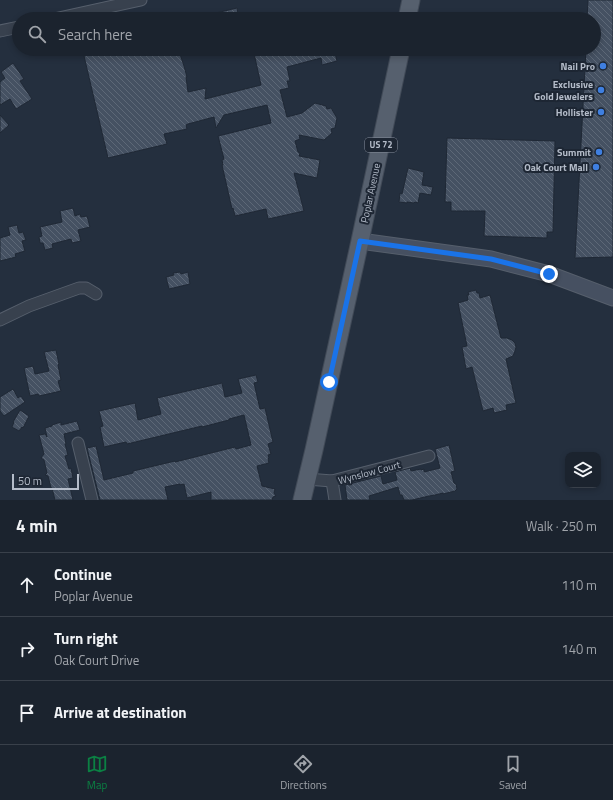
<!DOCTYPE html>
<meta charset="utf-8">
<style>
body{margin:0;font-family:"Titillium Web",sans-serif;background:#282f3a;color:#f1f3f6}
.controls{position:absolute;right:12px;bottom:12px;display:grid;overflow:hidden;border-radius:8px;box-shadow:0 2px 6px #0003}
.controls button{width:36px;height:36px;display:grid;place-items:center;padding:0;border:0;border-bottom:1px solid #39404a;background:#1b232e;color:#f1f3f6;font:20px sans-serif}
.scale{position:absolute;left:12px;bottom:10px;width:67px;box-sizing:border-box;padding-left:4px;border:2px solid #b4bcc9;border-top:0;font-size:11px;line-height:14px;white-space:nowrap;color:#b4bcc9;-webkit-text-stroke:3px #1d2633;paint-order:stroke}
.stop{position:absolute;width:12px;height:12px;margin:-9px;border:3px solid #1a73e8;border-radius:50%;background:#fff}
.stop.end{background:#1a73e8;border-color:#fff;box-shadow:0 1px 4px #0008}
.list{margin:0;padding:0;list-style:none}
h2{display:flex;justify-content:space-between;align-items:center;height:52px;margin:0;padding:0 16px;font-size:17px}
h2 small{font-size:13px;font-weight:400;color:#a0a4aa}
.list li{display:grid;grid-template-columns:26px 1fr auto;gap:12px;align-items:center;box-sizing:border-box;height:64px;padding:0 16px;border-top:1px solid #39404a}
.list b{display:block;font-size:15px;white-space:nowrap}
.list p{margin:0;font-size:13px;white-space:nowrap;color:#a0a4aa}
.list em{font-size:13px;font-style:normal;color:#a0a4aa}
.icon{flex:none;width:22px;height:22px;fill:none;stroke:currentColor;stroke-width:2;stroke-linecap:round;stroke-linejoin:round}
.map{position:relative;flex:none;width:613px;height:500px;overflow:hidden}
.search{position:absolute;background:#1b232e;box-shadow:0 2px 6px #0003;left:12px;right:12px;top:12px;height:44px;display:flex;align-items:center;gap:10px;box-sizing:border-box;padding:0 14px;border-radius:22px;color:#a0a4aa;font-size:15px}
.sheet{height:244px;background:#1b232e}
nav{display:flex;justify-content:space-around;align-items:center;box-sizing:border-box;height:56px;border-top:1px solid #39404a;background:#1b232e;font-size:11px;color:#a0a4aa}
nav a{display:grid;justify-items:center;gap:2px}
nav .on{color:#0b8043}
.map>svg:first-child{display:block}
</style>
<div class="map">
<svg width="613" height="500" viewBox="0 0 613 500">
<defs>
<pattern id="building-back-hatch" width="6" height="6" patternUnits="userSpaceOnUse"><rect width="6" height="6" fill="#455162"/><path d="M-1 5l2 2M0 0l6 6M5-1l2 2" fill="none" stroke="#5d6877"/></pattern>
</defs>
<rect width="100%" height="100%" fill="#242f3e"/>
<g fill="url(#building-back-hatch)" stroke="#1f2835">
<polygon points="588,0 613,0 613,257 575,258 586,49 594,49 594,19 587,19"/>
<polygon points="237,8 239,19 203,19 203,16"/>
<polygon points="90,49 136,49 137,50 143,49 169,49 170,53 179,51 184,66 187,77 186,77 188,92 206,88 205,99 261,85 253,49 334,49 337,61 322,65 321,58 287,67 290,81 287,81 289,88 280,90 287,117 302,113 315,103 326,106 327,109 331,108 337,118 335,128 331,129 332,133 324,140 299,135 300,139 295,141 298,152 300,153 299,156 320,160 317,178 294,173 304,211 268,219 266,209 235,216 233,208 232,209 222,165 223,165 222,160 224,159 218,136 271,123 267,105 224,115 216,128 214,117 188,124 186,125 187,129 164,134 167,144 108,158 84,56 91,54"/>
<polygon points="13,63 24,79 20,81 32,99 16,109 10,99 0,105 0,82 5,78 1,72"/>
<polygon points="0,115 9,125 0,133"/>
<polygon points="447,138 555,141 553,232 547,232 547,238 484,236 485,211 451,211 451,202 445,202"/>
<polygon points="408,168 424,172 422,185 433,187 431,195 420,193 418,203 415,202 414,203 407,202 407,203 399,202 400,193 402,194"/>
<polygon points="73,208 75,216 80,214 81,217 87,216 90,227 78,230 81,241 72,243 71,239 52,244 53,248 45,250 43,243 40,243 39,237 42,236 40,227 62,222 60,211"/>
<polygon points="17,225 19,233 23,232 26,240 22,241 25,251 15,254 16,257 0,261 0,238 10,235 8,227"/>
<polygon points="180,272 181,274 188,272 190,284 169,289 166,277 174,275 173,273"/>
<polygon points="476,290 477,293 479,293 480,298 490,295 501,338 507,338 512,340 515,343 516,347 515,351 513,356 506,359 516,403 506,405 507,410 494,413 493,408 483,411 472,367 466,369 462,347 467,346 458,303 468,300 467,295 469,295 468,292"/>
<polygon points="56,350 59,364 58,365 61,380 58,381 61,391 39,396 38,394 30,396 24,368 33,366 35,374 49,371 44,352"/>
<polygon points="256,375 258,382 254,383 260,409 265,408 273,442 268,444 271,454 268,455 269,458 268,459 269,463 257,466 262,486 275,489 274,493 276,496 273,497 272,500 211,500 211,492 187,498 184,484 180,485 180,484 165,487 168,500 100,500 87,448 96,446 104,480 133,473 133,471 175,461 175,462 235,447 236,449 251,445 244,415 229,419 229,420 202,427 202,426 127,444 126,442 104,447 100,427 103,426 99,411 135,403 138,420 161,414 157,398 222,383 225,397 242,393 238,379"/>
<polygon points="13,389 18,398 21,396 25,402 4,416 0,411 0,397"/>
<polygon points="20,410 29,416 23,428 22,427 19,431 12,427 14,422 13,422"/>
<polygon points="77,421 80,430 64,434 66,444 65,444 68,455 65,456 69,469 71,468 73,478 68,479 73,500 55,500 52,488 51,488 48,476 45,475 47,473 44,460 41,458 44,454 39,435 45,434 47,437 45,428 52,426 52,425 61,422 61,425"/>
<polygon points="449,445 455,471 451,472 454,483 456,484 457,489 455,491 443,494 443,493 435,495 429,496 412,500 404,500 402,495 400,495 398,487 369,496 370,500 347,500 345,485 381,476 383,484 397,480 395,472 410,468 411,471 421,469 421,470 424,469 424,472 440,468 435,449"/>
</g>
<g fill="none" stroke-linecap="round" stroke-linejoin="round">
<g stroke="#565f6c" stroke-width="13">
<g id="street">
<polyline points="54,19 141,0"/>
<polyline points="0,31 19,27"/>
<polyline points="0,320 29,306 79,288 86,288 96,294"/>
<polyline points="78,443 92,500"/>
<polyline points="307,479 332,481 429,456"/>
<polyline points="332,481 335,500"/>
</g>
</g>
<g stroke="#565f6c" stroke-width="17">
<polyline id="secondary" points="360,241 491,259 549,274 613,298"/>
</g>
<g stroke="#414a57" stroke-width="19">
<g id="primary">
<polyline points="407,19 411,0"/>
<polyline points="302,500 314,450 360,241 401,49"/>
</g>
</g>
<use href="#street" stroke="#38414e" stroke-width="11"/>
<use href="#secondary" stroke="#465061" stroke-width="15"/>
<use href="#primary" stroke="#56606e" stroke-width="17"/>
</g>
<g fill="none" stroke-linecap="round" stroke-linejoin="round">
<polyline stroke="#1a73e8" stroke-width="5" points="329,382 360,241 491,259 549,274"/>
</g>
<g fill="#3f7fe0" stroke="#1d2633" stroke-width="1.5">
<circle cx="603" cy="66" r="4"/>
<circle cx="601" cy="90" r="4"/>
<circle cx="601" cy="112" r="4"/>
<circle cx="599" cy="152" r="4"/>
<circle cx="596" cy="167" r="4"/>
</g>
<g text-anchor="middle" stroke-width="4" stroke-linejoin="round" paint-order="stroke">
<rect fill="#1d2633" stroke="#878f9c" stroke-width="1" x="365" y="138" width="32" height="14" rx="3"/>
<g font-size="9" font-weight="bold" fill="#b4bcc9">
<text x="381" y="148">US 72</text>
</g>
<g font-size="10" font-weight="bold" fill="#b4bcc9" stroke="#1d2633" text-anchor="end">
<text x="595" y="70">Nail Pro</text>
<text x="593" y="88">Exclusive<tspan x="593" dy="12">Gold Jewelers</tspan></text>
<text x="593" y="116">Hollister</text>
<text x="591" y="156">Summit</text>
<text x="588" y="171">Oak Court Mall</text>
</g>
<g font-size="10" fill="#b4bcc9" stroke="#1d2633">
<text transform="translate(370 193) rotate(-78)" y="4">Poplar Avenue</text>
<text transform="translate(369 472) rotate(-15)" y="4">Wynslow Court</text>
</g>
</g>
</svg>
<div class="controls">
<button><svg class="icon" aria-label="layers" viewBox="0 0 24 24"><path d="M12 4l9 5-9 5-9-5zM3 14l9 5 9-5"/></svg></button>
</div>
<div class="scale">50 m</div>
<div class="stop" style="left:329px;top:382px"></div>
<div class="stop end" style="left:549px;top:274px"></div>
<div class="search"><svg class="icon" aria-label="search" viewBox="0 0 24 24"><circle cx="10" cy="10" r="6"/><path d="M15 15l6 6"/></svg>Search here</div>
</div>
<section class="sheet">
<h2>4 min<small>Walk · 250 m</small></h2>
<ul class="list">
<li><svg class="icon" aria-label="ahead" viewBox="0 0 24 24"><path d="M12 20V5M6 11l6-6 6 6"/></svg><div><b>Continue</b><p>Poplar Avenue</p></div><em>110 m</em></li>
<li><svg class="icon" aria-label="right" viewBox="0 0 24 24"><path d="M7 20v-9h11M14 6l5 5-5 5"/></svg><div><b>Turn right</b><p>Oak Court Drive</p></div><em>140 m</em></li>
<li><svg class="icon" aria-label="arrive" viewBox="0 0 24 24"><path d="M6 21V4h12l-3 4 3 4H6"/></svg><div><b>Arrive at destination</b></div></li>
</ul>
</section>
<nav>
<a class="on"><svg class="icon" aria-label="map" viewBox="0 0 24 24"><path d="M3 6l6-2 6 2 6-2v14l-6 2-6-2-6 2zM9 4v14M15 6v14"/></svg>Map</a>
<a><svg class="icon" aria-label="directions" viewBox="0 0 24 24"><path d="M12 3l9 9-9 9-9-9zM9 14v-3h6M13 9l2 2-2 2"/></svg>Directions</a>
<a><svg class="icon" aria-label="saved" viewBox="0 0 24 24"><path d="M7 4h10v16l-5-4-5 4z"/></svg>Saved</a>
</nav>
